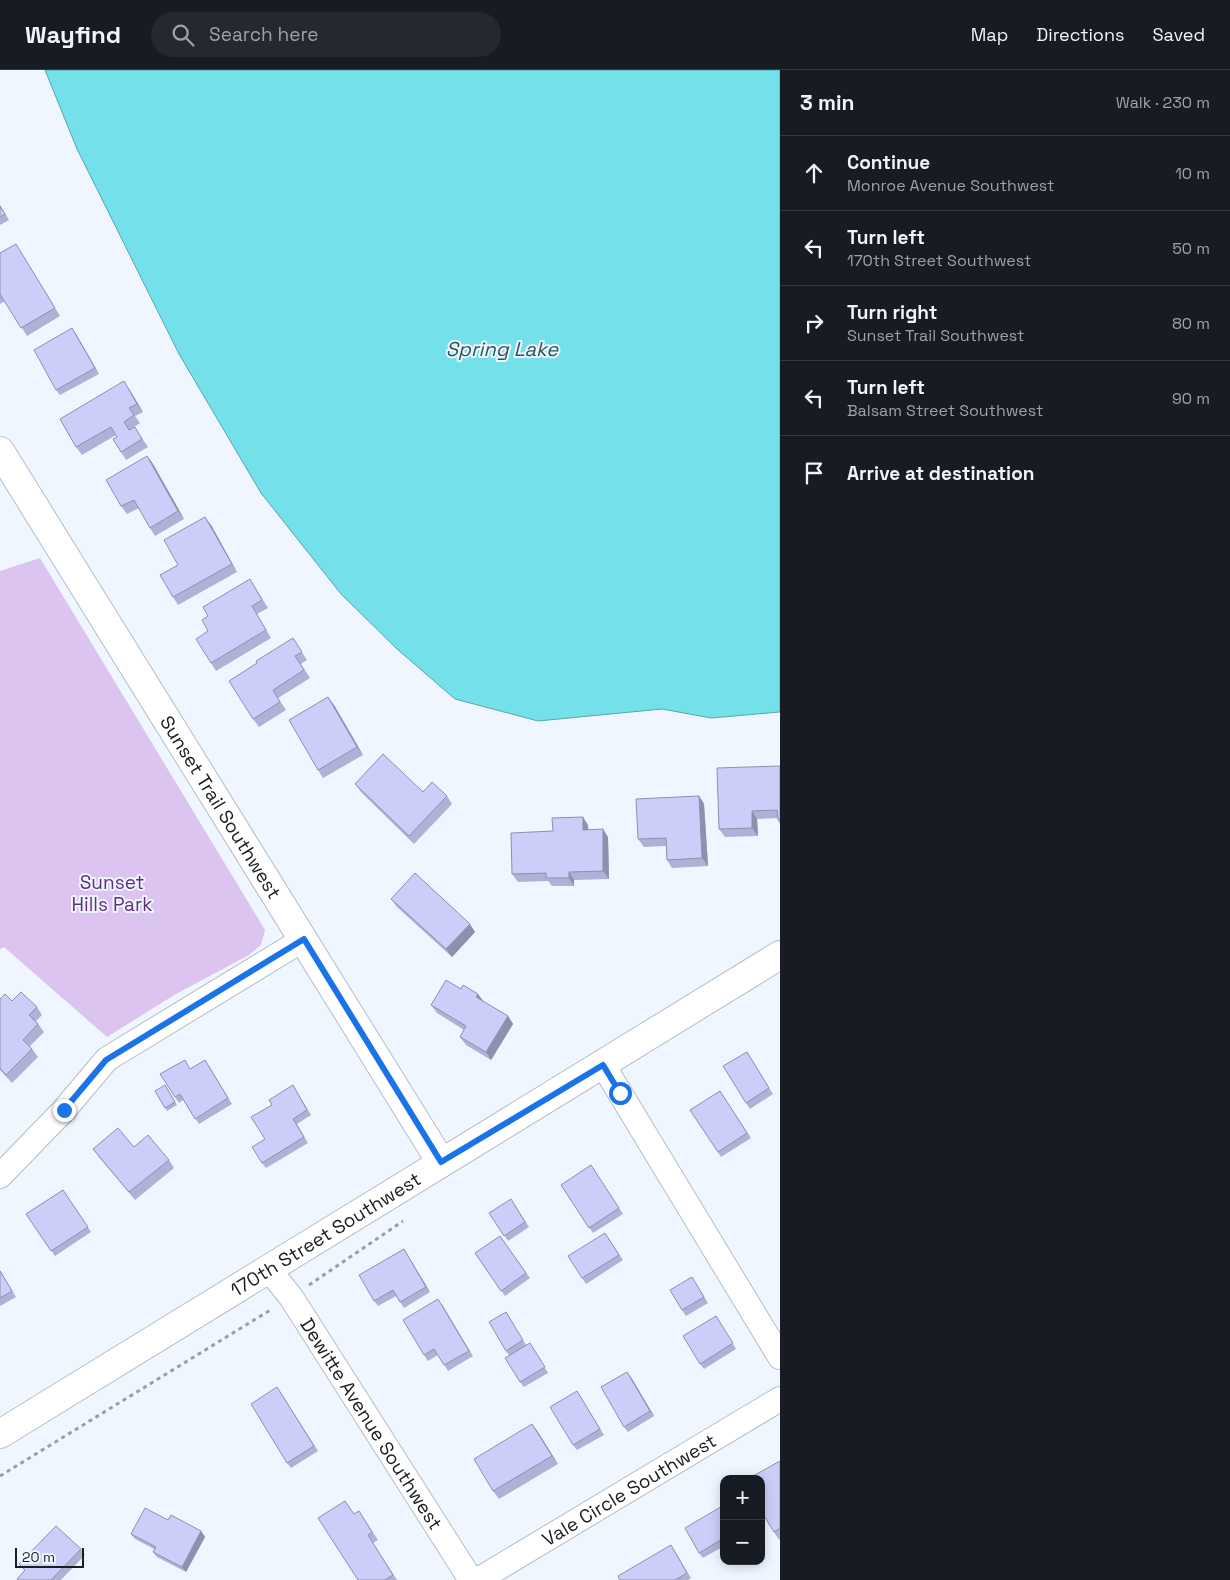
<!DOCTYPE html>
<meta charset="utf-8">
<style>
body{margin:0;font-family:"Space Grotesk",sans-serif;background:#242831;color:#f1f3f6}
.controls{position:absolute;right:15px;bottom:15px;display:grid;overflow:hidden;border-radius:10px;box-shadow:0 2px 12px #0003}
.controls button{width:45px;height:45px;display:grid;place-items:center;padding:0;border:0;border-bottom:1px solid #363941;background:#171b24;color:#f1f3f6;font:25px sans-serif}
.scale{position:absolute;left:15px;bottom:12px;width:69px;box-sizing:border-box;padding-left:5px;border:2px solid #1a1d21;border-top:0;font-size:14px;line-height:18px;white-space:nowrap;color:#1a1d21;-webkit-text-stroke:4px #eff6ff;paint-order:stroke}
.stop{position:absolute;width:15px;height:15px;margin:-11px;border:4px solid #1a73e8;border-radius:50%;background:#fff}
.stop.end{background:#1a73e8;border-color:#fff;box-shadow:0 1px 5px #0008}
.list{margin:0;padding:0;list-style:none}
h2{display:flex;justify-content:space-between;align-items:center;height:65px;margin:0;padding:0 20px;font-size:21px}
h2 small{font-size:16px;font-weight:400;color:#9ea1a6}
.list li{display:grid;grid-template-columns:32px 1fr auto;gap:15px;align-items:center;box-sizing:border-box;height:75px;padding:0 20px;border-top:1px solid #363941}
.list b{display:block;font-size:19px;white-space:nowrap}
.list p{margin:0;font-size:16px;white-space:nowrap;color:#9ea1a6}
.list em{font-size:16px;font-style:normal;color:#9ea1a6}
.icon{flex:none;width:28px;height:28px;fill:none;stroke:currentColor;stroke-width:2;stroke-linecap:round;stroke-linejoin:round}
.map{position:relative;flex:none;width:780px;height:1510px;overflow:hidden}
header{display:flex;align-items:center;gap:30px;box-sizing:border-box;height:70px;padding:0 25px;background:#171b24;border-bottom:1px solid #363941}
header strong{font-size:24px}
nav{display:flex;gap:28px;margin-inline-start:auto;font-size:18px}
.search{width:350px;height:45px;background:#242831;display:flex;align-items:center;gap:12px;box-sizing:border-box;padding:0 18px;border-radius:28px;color:#9ea1a6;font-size:19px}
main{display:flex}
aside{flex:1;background:#171b24}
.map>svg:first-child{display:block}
</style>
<header>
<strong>Wayfind</strong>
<div class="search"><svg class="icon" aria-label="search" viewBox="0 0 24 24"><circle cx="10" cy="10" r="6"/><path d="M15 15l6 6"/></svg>Search here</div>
<nav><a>Map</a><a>Directions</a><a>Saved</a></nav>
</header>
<main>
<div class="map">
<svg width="780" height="1510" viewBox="0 0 780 1510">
<rect width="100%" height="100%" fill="#eff6ff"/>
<polygon fill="#dcc4f0" points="40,488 265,860 261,875 249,885 176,924 107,967 4,877 0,879 0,501"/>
<polygon fill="#73e0ea" stroke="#58a6ae" points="45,0 780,0 780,642 711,648 662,639 538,651 455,629 397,579 341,524 261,423 179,284 77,79"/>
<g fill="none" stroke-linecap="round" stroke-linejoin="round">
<g stroke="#b5bdc7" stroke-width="26">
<g id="street">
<polyline points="603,995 780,1287"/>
<polyline points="0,1106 64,1040 107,989 304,869"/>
<path id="s1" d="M269,1200L291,1227L471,1510"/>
<path id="s2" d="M478,1510L780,1329"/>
</g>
</g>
<g stroke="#b5bdc7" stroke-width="30">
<g id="secondary">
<path id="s3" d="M0,381L441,1092"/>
<path id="s4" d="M0,1364L780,885"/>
</g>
</g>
<g stroke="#999fa6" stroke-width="3" stroke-dasharray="4 4" stroke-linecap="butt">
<polyline points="309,1215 403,1151"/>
<polyline points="0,1406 272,1239"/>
</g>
<use href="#street" stroke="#fff" stroke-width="24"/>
<use href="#secondary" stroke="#fff" stroke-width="28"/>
</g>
<g fill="#afb1d7">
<polygon points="0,135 9,150 0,155"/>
<polygon points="21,182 60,246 27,266 5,231 0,234 0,183"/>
<polygon points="76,264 99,304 60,325 56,320"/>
<polygon points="129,319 143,342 135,346 140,353 130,360 140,365 148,377 126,390 121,382 116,365 82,385 76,377"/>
<polygon points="147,386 153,394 184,449 155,466 150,458 139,438 127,444 121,436"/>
<polygon points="211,455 237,502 178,535 173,527 178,495"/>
<polygon points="250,509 268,538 257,544 271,568 216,601 211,593 208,561 208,546"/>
<polygon points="293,568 307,590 301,594 310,608 278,628 286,640 259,657 253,649 257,593"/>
<polygon points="334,635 363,685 323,708 318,700"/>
<polygon points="780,696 780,754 778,750 778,748 757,749 758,766 725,767 719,759"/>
<polygon points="355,714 447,726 452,734 414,774 361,722"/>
<polygon points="699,726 704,734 708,796 672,798 667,790 666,776 644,777 638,769"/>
<polygon points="588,755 588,760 608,767 609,809 574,810 574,816 552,816 548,811 518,812 512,804 553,761"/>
<polygon points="391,829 475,862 452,887 397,837"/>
<polygon points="0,929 12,931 37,937 42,945 36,951 44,962 30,976 38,987 12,1013 0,1000"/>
<polygon points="484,932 508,946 513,954 491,990 466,975 460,967 464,960 437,943 431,935"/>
<polygon points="750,988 773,1024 750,1039 746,1033"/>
<polygon points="209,996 232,1034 199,1054 183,1030 179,1033 175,1027 191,999"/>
<polygon points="165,1015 177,1035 167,1041 165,1038"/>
<polygon points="293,1015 311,1045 297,1054 308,1073 266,1098 262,1093 265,1069 272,1035"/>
<polygon points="720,1021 751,1068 721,1087 690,1040"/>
<polygon points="134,1077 169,1090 174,1098 135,1130 99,1087 93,1079"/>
<polygon points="591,1095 623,1144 593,1163 561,1115"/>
<polygon points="63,1120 91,1162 55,1186 26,1144"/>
<polygon points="511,1129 529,1157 508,1171 489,1143"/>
<polygon points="605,1163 623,1190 586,1214 582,1208"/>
<polygon points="500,1166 530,1208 505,1226 475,1183"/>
<polygon points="404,1179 430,1222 404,1238 396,1226 378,1236 374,1231"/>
<polygon points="0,1200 16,1227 0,1236"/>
<polygon points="692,1207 708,1233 686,1246 682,1240"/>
<polygon points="442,1234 473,1286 448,1301 438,1285 428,1291 424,1285"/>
<polygon points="506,1242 526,1275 534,1279 548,1303 524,1317 520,1312 509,1285 506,1281"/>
<polygon points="716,1246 736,1279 704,1299 700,1294"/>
<polygon points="627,1302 654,1346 628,1362 624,1357"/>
<polygon points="281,1323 318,1381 291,1398 287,1393"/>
<polygon points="580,1326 604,1365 577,1380 573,1375"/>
<polygon points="532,1354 558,1394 499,1429 493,1421"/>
<polygon points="780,1391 780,1469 779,1470 774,1462 764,1425"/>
<polygon points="724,1435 724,1476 703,1488 699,1483"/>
<polygon points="359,1441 378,1470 373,1473 397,1510 358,1510 354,1444"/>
<polygon points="168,1450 201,1461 205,1467 186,1502 157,1487 153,1482 154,1479 135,1469 131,1464"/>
<polygon points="671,1475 691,1508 688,1510 620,1510"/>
<polygon points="81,1479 85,1485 61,1510 19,1510 25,1501 19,1494"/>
</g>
<g fill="#8f90af">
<polygon points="72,258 76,264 99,304 95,298"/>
<polygon points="124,311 129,319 143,342 137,334"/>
<polygon points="147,386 153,394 184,449 178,441"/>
<polygon points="205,447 211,455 237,502 232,494"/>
<polygon points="328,627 334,635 363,685 357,677"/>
<polygon points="699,726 704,734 708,796 702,788"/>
<polygon points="752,741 757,749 758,766 752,758"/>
<polygon points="583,747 588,755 589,768 583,760"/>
<polygon points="603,759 608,767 609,809 603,801"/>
<polygon points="569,802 574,810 574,816 569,808"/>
<polygon points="470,854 475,862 452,887 446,879"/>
<polygon points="478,924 484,932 476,927"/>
<polygon points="508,946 513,954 491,990 486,982"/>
<polygon points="404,1179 407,1184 430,1222 426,1217"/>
<polygon points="627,1302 631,1307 654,1346 650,1341"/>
<polygon points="532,1354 538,1362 558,1394 552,1386"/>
<polygon points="201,1461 205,1467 186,1502 182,1497"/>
</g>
<g fill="#cccefa" stroke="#8f90af">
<polygon points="0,136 5,144 0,147"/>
<polygon points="16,174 55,238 21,258 0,224 0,183"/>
<polygon points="72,258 95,298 56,320 34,280"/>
<polygon points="124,311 137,334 129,338 134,345 124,352 129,360 135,357 142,369 121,382 113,369 117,367 111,357 76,377 60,349"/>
<polygon points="147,386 178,441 150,458 134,430 121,436 106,410"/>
<polygon points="205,447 232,494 173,527 160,505 178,495 164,470"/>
<polygon points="250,509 262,530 252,536 266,560 211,593 196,569 208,561 202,550 208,546 203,537"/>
<polygon points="293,568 302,582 295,586 304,600 273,620 280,632 253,649 229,611 257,593 256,591"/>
<polygon points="328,627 357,677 318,700 289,650"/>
<polygon points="383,684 423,722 432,712 447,726 409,766 355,714"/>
<polygon points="780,696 780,750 778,750 777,740 752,741 752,758 719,759 717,698"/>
<polygon points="699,726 702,788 667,790 666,768 638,769 636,729"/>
<polygon points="583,747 583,760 603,759 603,801 569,802 569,808 546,808 546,803 512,804 511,763 553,761 552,748"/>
<polygon points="415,803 470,854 446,879 391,829"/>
<polygon points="446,910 461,919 463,915 478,924 476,927 508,946 486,982 460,967 466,956 431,935"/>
<polygon points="21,922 37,937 29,945 38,954 23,970 32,979 6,1005 0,998 0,929 5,924 12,931"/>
<polygon points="747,982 769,1018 746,1033 723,996"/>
<polygon points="185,990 190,999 205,990 228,1028 195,1049 180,1024 175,1027 160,1004"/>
<polygon points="165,1015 175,1032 165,1038 155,1021"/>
<polygon points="293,1015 307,1040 293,1049 304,1067 262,1093 252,1077 265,1069 251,1047 272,1035 269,1030"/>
<polygon points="720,1021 747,1063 718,1082 690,1040"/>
<polygon points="118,1058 134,1077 148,1065 169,1090 129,1122 93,1079"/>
<polygon points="591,1095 619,1138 589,1158 561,1115"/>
<polygon points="63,1120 88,1157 51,1181 26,1144"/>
<polygon points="511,1129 525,1152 504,1166 489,1143"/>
<polygon points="605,1163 619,1185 582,1208 568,1186"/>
<polygon points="500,1166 526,1203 501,1221 475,1183"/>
<polygon points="404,1179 426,1217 400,1232 393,1220 374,1231 359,1205"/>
<polygon points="0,1201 12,1221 0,1228"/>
<polygon points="692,1207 704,1227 682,1240 670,1220"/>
<polygon points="438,1229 469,1281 444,1295 434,1279 424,1285 403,1250"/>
<polygon points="506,1242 523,1270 506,1281 489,1252"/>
<polygon points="716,1246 733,1273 700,1294 683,1266"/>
<polygon points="530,1273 545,1297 520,1312 505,1288"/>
<polygon points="627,1302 650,1341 624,1357 601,1317"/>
<polygon points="277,1317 314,1376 287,1393 251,1334"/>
<polygon points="577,1321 600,1359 573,1375 550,1337"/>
<polygon points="532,1354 552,1386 493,1421 474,1389"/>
<polygon points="780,1391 780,1458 774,1462 761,1441 761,1427 764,1425 761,1420 761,1409 755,1409 753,1406"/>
<polygon points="345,1431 354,1444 359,1441 372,1462 368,1465 393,1505 385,1510 358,1510 318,1448"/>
<polygon points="724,1435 724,1468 699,1483 685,1458"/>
<polygon points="145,1438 168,1450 171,1445 201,1461 182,1497 153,1482 156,1477 131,1464"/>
<polygon points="56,1456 81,1479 51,1510 19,1510 17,1509 25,1500 19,1494"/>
<polygon points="671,1475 687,1503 675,1510 620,1510 618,1506"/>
</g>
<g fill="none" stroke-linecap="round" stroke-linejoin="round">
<polyline stroke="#1a73e8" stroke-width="6" points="64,1040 106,990 304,869 441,1092 603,995 620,1023"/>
</g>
<g text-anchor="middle" stroke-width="4" stroke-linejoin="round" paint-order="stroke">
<g font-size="19" fill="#1a1d21" stroke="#eff6ff">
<text dy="7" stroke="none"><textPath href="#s3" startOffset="419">Sunset Trail Southwest</textPath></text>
<text dy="7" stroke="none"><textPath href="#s4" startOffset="382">170th Street Southwest</textPath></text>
<text dy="7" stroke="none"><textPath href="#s1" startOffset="185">Dewitte Avenue Southwest</textPath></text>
<text dy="7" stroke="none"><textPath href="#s2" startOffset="176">Vale Circle Southwest</textPath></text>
</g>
<g font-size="19" fill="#5e2f7d" stroke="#eff6ff">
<text x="112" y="819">Sunset<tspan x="112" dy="22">Hills Park</tspan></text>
</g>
<g font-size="20" font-style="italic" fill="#27575b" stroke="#eff6ff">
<text x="502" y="286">Spring Lake</text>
</g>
</g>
</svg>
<div class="controls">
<button>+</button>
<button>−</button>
</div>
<div class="scale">20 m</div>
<div class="stop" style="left:620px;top:1023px"></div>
<div class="stop end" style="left:64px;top:1040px"></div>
</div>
<aside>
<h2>3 min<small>Walk · 230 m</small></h2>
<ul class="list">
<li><svg class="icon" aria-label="ahead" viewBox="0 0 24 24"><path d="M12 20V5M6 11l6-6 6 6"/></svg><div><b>Continue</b><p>Monroe Avenue Southwest</p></div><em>10 m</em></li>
<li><svg class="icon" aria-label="left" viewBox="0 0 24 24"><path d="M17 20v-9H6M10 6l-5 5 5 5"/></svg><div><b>Turn left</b><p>170th Street Southwest</p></div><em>50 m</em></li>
<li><svg class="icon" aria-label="right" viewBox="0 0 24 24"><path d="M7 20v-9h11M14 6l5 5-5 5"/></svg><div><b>Turn right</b><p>Sunset Trail Southwest</p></div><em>80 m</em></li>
<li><svg class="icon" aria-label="left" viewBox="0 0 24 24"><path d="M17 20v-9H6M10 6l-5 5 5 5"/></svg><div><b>Turn left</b><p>Balsam Street Southwest</p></div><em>90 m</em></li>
<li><svg class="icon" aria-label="arrive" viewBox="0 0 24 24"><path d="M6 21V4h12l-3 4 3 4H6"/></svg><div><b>Arrive at destination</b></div></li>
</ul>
</aside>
</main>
